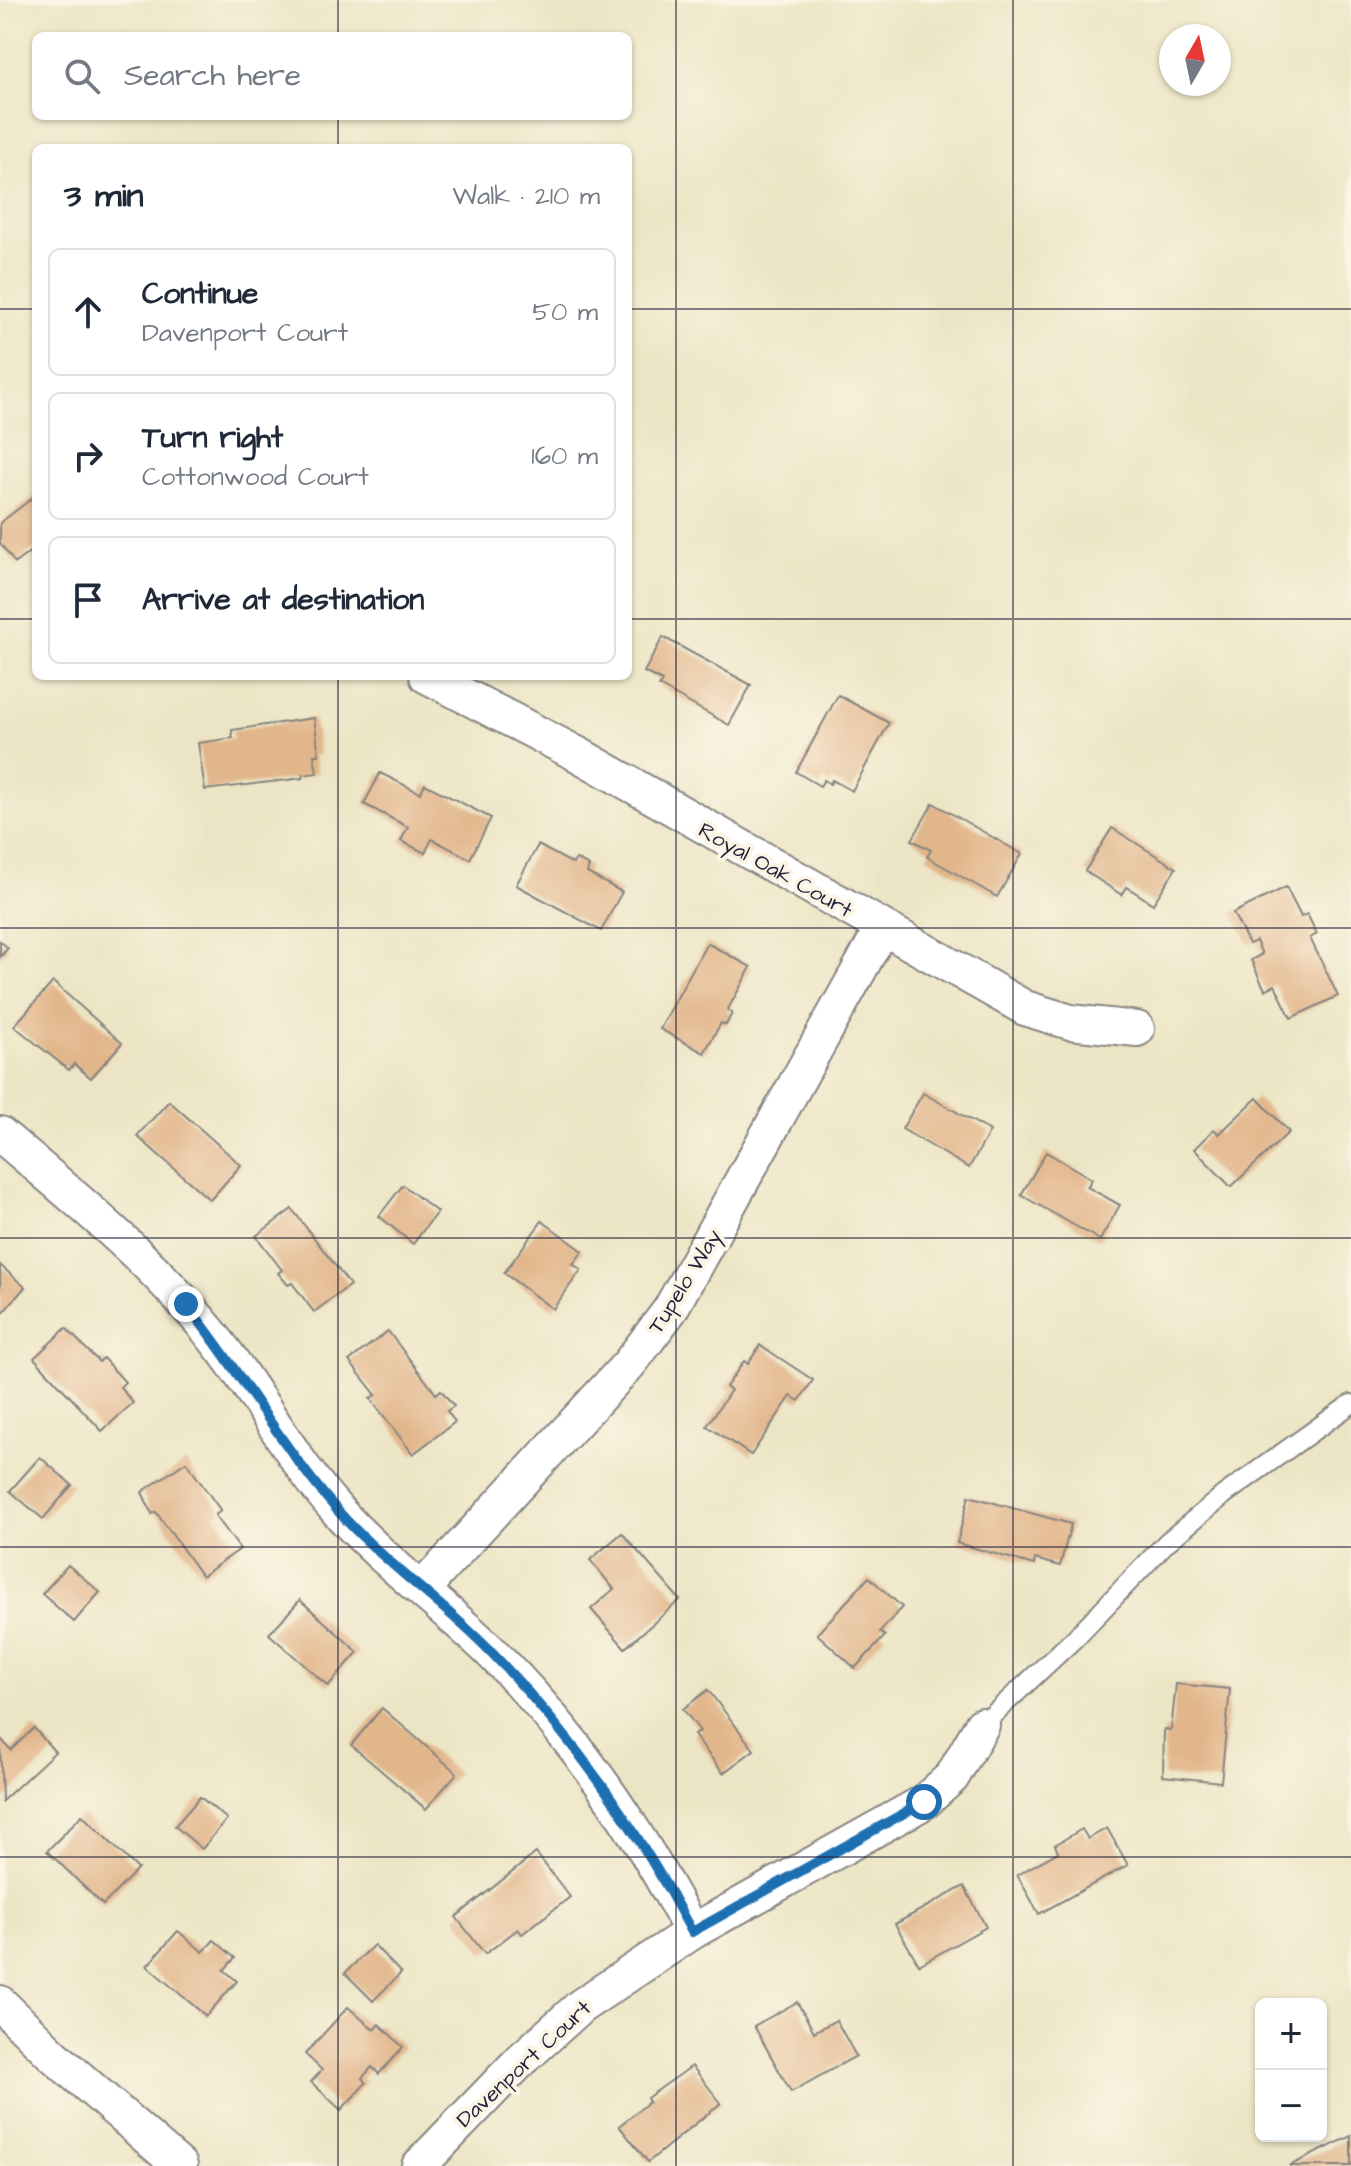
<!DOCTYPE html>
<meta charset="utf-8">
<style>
body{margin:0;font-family:"Architects Daughter",sans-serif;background:#f2f2f3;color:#1f2937}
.controls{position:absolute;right:24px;bottom:24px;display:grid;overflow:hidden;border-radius:12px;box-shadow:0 2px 6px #0004}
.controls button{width:72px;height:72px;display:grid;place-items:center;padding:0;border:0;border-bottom:2px solid #e0e1e3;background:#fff;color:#1f2937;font:40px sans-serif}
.compass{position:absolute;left:1159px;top:24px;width:72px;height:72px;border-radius:50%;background:#fff;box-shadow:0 2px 6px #0004;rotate:9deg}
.stop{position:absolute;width:24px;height:24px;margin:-18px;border:6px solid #1f6fb2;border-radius:50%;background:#fff}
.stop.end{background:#1f6fb2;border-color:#fff;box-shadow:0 2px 8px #0008}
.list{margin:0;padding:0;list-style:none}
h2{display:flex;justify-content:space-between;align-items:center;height:104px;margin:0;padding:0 32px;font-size:34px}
h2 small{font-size:26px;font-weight:400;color:#747a83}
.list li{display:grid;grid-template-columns:52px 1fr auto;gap:24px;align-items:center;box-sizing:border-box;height:128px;margin:0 16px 16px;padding:0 16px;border:2px solid #e0e1e3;border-radius:12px}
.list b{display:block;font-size:30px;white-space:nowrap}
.list p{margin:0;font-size:26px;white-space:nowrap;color:#747a83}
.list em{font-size:26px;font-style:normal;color:#747a83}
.icon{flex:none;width:44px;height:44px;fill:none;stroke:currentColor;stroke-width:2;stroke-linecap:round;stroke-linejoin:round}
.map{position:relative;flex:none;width:1351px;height:2166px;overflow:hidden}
.search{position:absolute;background:#fff;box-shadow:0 2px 6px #0004;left:32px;top:32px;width:600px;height:88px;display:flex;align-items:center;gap:20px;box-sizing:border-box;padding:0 28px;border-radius:12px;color:#747a83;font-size:30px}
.panel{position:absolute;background:#fff;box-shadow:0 2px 6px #0004;left:32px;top:144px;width:600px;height:536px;border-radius:12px}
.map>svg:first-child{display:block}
</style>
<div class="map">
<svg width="1351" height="2166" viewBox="0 0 1351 2166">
<rect width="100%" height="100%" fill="#fcf5e5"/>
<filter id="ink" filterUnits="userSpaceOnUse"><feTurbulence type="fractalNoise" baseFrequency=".0125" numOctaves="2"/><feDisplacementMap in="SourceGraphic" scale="16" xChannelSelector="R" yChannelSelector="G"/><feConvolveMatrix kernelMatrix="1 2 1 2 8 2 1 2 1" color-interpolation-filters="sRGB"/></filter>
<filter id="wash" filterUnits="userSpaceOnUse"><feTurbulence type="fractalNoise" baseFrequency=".006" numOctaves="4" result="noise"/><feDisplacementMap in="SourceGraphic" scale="32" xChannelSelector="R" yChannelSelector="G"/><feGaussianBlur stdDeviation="1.8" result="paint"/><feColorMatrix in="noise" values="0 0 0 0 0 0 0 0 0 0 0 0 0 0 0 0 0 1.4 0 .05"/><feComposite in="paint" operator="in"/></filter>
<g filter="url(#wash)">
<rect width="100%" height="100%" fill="#ece5c5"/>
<g id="blocks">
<g fill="#e2b68b">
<polygon points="36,495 36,547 15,563 0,543 0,523"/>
<polygon points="663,637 751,685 729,725 659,686 662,681 644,672"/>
<polygon points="838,695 889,723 852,791 832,780 830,784 824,780 820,786 796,772"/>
<polygon points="314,718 319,755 314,755 317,773 303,775 303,778 205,790 198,743 233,738 232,730"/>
<polygon points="380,773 420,793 425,784 491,818 470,859 432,839 425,853 401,841 408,827 364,804"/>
<polygon points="933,803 1022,854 997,897 927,857 931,850 912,840"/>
<polygon points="1112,828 1176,868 1153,904 1127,887 1122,895 1085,871"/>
<polygon points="538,845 573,864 576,859 589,866 587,873 622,892 601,931 516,885"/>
<polygon points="1286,887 1301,917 1307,914 1317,934 1310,938 1338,996 1291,1018 1275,985 1265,990 1251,960 1262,954 1256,941 1249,944 1233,913"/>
<polygon points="0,941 8,948 0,957"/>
<polygon points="707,943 751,967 727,1011 732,1013 726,1025 721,1023 704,1053 660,1029"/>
<polygon points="53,982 122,1043 91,1078 74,1064 69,1070 14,1026"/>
<polygon points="923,1093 990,1131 969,1168 902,1129"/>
<polygon points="1257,1098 1289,1132 1231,1187 1194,1149 1214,1129 1219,1134"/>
<polygon points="169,1101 241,1165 210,1200 137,1136"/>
<polygon points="1046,1152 1092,1179 1087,1187 1120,1205 1100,1240 1021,1195"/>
<polygon points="403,1185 437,1212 413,1244 379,1216"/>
<polygon points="292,1209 350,1285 314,1312 292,1283 288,1285 278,1273 282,1270 256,1236"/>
<polygon points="542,1221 583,1251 573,1264 581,1270 553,1309 504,1273"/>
<polygon points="0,1265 25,1287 0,1316"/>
<polygon points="66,1328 99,1362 103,1358 125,1382 120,1387 133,1403 102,1431 34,1358"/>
<polygon points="388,1331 436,1394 441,1390 454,1406 447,1411 455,1422 413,1454 370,1398 376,1395 349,1361"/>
<polygon points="760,1345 813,1380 799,1401 791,1396 751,1455 707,1426 731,1390 726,1387 744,1361 748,1364"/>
<polygon points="40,1457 72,1485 43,1519 10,1491"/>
<polygon points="186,1462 221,1511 215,1515 240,1549 202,1576 156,1512 152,1514 142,1492"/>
<polygon points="969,1496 1071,1524 1060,1566 1035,1559 1034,1565 957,1543"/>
<polygon points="622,1533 680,1600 625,1648 591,1609 614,1589 590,1560"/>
<polygon points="68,1565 100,1592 74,1622 42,1594"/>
<polygon points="869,1577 902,1607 880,1632 885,1636 855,1668 817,1634"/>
<polygon points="300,1600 358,1652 328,1686 269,1634"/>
<polygon points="1176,1684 1230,1689 1221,1782 1163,1776 1164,1729 1171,1730"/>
<polygon points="708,1690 754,1750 723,1773 694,1735 700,1731 683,1709"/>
<polygon points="382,1708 457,1773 426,1809 351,1745"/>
<polygon points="34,1728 55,1752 2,1801 0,1738 11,1750"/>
<polygon points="200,1797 227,1819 202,1849 175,1826"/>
<polygon points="82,1815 138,1869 103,1905 47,1851"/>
<polygon points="1107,1828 1128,1865 1039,1914 1017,1875 1058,1852 1055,1845 1082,1829 1088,1839"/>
<polygon points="536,1853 570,1897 522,1934 518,1929 485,1954 456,1917"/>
<polygon points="964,1886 986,1927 919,1965 895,1924"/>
<polygon points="178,1931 203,1952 214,1940 235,1958 224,1970 237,1981 206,2016 147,1966"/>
<polygon points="374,1945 401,1973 373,2001 345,1973"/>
<polygon points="797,2002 814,2032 836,2020 856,2056 791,2092 754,2026"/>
<polygon points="348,2007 374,2030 379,2024 403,2047 379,2074 372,2067 362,2078 366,2083 341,2110 311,2082 322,2070 305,2054"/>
<polygon points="692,2066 721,2103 648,2162 619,2126 649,2102 647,2098"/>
<polygon points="1351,2136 1351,2166 1289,2166"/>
</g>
</g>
</g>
<g filter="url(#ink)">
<use href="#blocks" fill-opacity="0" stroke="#878480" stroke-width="2"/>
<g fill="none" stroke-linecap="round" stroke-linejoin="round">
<g stroke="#878480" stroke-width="22">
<polyline id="service" points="982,1725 1074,1639 1167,1542 1225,1494 1351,1404"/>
</g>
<g stroke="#878480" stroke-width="38">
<g id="minor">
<polyline points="427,676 581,756 1025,1008 1070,1022 1137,1029"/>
<path d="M0,1134C80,1202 162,1268 225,1352C264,1404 294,1462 337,1510C382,1560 439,1602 488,1649C573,1732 637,1829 692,1932"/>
<polyline points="423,1588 629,1364 670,1310 882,929"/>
<polyline points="0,2003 53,2055 180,2166"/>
<polyline points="419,2166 521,2060 581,2006 692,1932 924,1802 952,1777 982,1725"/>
</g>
</g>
<use href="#service" stroke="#fff" stroke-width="18"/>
<use href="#minor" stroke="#fff" stroke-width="34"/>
</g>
</g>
<g fill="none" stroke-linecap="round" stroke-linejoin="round" filter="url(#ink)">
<path stroke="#1f6fb2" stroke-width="10" d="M186,1304C243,1374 286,1456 348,1522C392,1569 447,1606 492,1653C576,1741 635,1825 692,1932L924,1802"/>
</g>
<path fill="none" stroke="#22223b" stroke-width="2" stroke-opacity="0.55" d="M338,0V36M676,0V2166M1013,0V2166M338,116V148M0,309H36M628,309H1351M0,619H36M628,619H1351M338,676V2166M0,928H1351M0,1238H1351M0,1547H1351M0,1857H1351"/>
<g text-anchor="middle" stroke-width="8" stroke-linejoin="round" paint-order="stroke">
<g font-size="22" fill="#22223b" stroke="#fcf5e5">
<text transform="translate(776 869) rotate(29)" y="8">Royal Oak Court</text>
<text transform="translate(684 1281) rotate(-58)" y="8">Tupelo Way</text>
<text transform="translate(523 2063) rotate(-43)" y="8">Davenport Court</text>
</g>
</g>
</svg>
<div class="controls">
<button>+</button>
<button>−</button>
</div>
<svg class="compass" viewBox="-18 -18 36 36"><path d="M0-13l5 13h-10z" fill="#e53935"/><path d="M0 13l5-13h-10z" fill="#747a83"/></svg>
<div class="stop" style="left:924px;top:1802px"></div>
<div class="stop end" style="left:186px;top:1304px"></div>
<div class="search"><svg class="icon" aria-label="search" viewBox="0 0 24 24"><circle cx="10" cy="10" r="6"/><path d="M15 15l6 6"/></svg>Search here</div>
<section class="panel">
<h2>3 min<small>Walk · 210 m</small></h2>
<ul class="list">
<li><svg class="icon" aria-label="ahead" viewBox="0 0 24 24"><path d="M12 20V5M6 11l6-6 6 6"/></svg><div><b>Continue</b><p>Davenport Court</p></div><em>50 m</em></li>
<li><svg class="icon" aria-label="right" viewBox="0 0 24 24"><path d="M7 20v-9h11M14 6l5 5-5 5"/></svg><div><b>Turn right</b><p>Cottonwood Court</p></div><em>160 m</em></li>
<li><svg class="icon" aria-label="arrive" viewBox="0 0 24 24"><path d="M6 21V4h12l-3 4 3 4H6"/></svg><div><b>Arrive at destination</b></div></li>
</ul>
</section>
</div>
